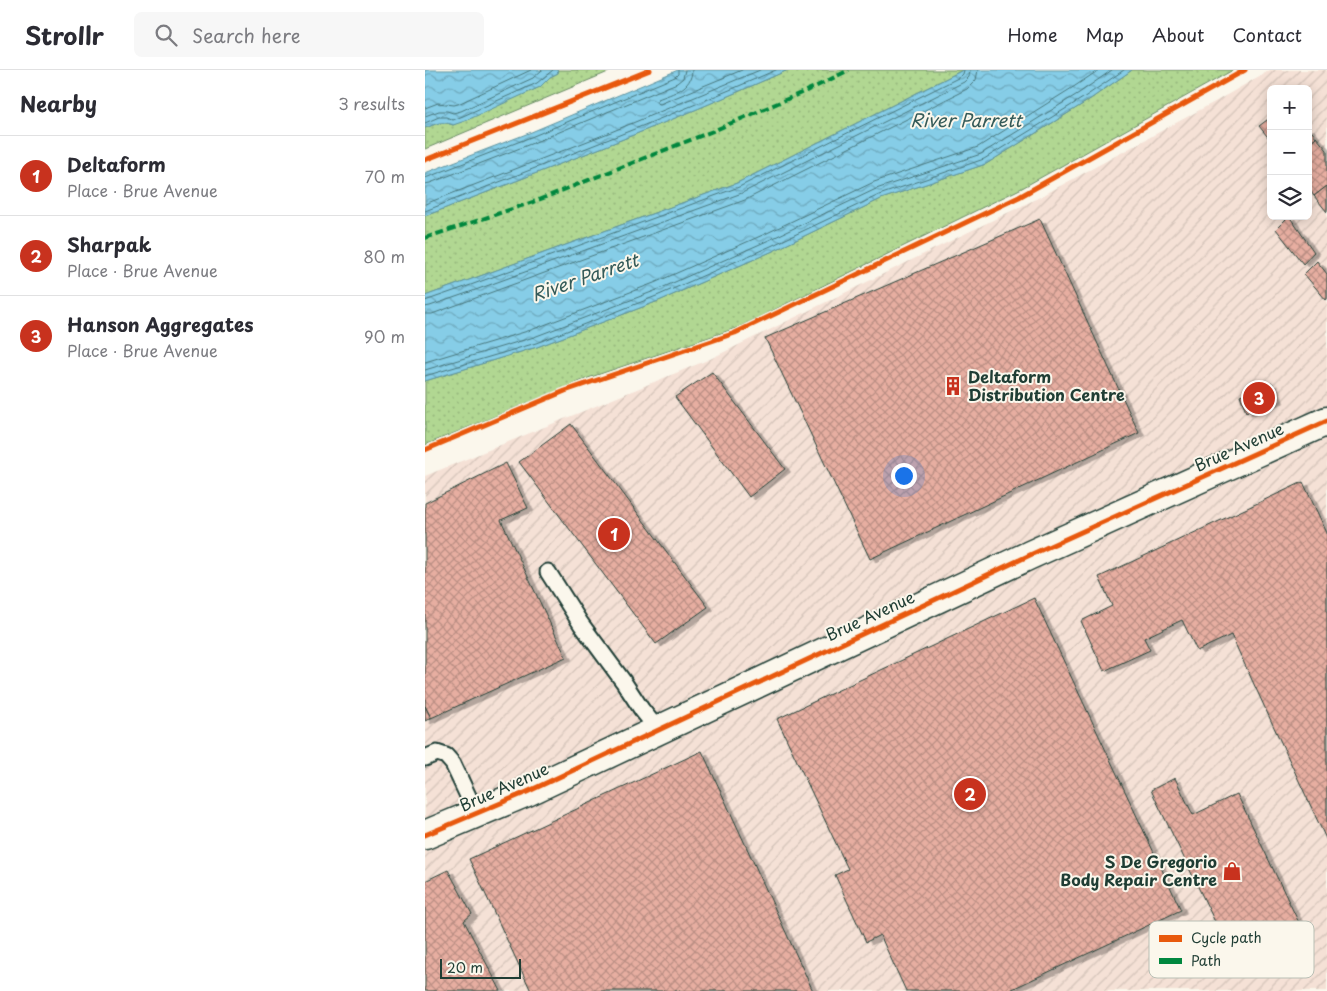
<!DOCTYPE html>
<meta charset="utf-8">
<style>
body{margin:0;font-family:"Playpen Sans",sans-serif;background:#f7f7f7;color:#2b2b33}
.controls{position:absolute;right:15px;top:15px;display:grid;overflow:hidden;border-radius:8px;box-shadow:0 2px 12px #0003}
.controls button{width:45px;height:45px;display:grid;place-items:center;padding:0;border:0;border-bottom:1px solid #e1e1e2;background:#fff;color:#2b2b33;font:25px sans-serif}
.scale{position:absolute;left:15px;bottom:12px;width:81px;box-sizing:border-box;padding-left:5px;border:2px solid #1f3d34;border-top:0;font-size:14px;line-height:18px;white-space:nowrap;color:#1f3d34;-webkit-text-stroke:4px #fbf7ec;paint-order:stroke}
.you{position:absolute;left:478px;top:405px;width:18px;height:18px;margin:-12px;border:4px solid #fff;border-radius:50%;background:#1a73e8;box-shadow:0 0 0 8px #1a73e833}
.badge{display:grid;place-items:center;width:32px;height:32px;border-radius:50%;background:#c8321e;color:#fff;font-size:16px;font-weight:700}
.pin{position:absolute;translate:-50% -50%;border:2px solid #fff;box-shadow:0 1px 5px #0006}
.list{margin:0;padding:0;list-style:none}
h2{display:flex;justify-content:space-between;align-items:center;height:65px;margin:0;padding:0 20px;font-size:21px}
h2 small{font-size:16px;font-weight:400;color:#7c7c81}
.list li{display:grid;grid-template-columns:32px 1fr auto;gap:15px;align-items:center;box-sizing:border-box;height:80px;padding:0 20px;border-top:1px solid #e1e1e2}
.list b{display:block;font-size:19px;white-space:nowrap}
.list p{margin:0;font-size:16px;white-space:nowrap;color:#7c7c81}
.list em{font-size:16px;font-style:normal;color:#7c7c81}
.icon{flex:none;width:28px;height:28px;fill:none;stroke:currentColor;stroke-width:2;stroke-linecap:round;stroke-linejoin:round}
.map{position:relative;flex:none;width:902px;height:921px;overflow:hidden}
header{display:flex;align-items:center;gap:30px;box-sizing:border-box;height:70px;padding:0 25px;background:#fff;border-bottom:1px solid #e1e1e2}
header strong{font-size:24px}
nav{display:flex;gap:28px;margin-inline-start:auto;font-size:18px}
.search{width:350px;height:45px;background:#f7f7f7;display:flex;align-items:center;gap:12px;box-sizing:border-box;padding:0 18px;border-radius:8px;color:#7c7c81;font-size:19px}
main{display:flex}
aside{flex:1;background:#fff}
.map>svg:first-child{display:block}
</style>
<header>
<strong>Strollr</strong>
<div class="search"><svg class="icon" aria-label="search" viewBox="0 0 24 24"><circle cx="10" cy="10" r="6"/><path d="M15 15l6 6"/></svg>Search here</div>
<nav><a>Home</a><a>Map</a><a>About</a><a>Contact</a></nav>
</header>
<main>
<aside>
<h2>Nearby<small>3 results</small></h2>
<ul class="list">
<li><span class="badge">1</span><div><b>Deltaform</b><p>Place · Brue Avenue</p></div><em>70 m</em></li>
<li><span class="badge">2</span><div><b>Sharpak</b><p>Place · Brue Avenue</p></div><em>80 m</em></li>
<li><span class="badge">3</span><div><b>Hanson Aggregates</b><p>Place · Brue Avenue</p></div><em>90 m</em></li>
</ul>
</aside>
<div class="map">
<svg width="902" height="921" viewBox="0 0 902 921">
<defs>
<pattern id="industrial-furrows" width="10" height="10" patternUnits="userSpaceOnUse" patternTransform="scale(1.25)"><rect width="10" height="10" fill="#f5e1d6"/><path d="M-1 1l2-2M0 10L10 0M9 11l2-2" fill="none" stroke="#d2c2b8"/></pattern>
<pattern id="grass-dots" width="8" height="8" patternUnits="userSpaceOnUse" patternTransform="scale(1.25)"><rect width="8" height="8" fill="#b1d792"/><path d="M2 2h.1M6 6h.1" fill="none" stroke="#98b97e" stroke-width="1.8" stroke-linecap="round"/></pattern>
<pattern id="water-waves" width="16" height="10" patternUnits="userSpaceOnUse" patternTransform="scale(1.25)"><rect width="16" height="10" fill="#86cde7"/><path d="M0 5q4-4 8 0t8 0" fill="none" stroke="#6da8bc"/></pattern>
<pattern id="building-cross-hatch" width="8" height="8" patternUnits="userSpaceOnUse" patternTransform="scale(1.25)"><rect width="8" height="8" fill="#e7aea1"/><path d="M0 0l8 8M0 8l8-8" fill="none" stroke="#bb8f84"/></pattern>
<filter id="shadow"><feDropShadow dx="5.5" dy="3" stdDeviation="0" flood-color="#0004"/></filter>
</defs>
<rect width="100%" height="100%" fill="#fbf7ec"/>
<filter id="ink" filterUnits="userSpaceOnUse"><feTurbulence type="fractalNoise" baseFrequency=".02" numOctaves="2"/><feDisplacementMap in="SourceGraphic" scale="10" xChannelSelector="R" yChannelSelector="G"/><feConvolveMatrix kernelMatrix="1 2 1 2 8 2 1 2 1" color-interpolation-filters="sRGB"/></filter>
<g filter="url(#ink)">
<path fill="url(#industrial-furrows)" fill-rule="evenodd" d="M845,0H902V921H0V406L285,289L615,127L795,29ZM846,19H883V146H846Z"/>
<g fill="url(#grass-dots)" stroke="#688a63">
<path d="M132,0H188L0,79V58C12,54 15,50 28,55L115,17L125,7L133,3Z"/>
<path d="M363,0H538L312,113L0,226V146C122,99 244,53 363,0Z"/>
<polygon points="707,0 808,0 597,118 314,257 163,308 0,375 0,311 112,277 236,230 348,181 456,129 561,94 661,32"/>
</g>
<g fill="url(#water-waves)" stroke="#5d939f">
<path d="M0,0H132L133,3L125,7L115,17L40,51L28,55C15,50 12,54 0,58Z"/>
<path d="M253,0H363C244,53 122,99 0,146V103L104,63Z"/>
<polygon points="538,0 707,0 661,32 561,94 456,129 348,181 236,230 112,277 0,311 0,226 312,113"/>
</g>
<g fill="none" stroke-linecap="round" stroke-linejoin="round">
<g stroke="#48777c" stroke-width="1">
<path d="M267,0C267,19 248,23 233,29L232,31V33L235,34L317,0"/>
<polyline points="0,38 13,33 29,35 33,34 106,0"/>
<polyline points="0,46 14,41 22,41 28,43 36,41 108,8 117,0"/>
<polyline points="0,53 14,47 21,47 28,50 38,46 112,13 128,0"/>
<polyline points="0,108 3,107 106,67 250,7 253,4 253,0"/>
<polyline points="0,114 5,113 108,73 252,13 258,8 260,0"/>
<polyline points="0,134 186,62 335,0"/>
<path d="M0,141C117,95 235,51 351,0"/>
<polyline points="0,231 43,216 314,117 535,7 538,4 539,0"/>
<polyline points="0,237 5,236 45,222 317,123 539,12 544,7 545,0"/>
<polyline points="0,244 7,244 48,229 320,130 542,19 551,10 553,0"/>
<polyline points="0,292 106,260 229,213 340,164 449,112 553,77 650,16 674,0"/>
<polyline points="0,300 109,267 232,220 344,170 451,119 556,84 654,23 687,0"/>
<polyline points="0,306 111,273 234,225 346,176 454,125 559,89 658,28 699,0"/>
</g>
</g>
<g fill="url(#building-cross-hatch)" stroke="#1f3d34" filter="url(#shadow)">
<polygon points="846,47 846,71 834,56"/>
<polygon points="883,57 891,67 883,74"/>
<polygon points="891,67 902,80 902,116 889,126 883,118 883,74"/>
<polygon points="902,116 902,142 889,126"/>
<polygon points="864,146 889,182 878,194 851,159"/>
<polygon points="615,149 714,363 445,489 340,268"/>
<polygon points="892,191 902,204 902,229 901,230 879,204"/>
<polygon points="287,302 360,399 324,427 250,327"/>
<polygon points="847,313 853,330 821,342 815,325"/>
<polygon points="146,354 283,537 231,574 94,392"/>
<polygon points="81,393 103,438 76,450 141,587 6,648 0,636 0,433"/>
<polygon points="878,412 902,463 902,771 806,565 772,581 757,550 719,568 725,580 679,601 656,551 687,536 674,507"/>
<polygon points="609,528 756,840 583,921 481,921 455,865 441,872 410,805 423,799 352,649"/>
<polygon points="0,636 6,648 0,651"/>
<polygon points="277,681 388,921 106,921 44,789"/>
<polygon points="750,708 768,745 812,724 876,857 808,889 726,720"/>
<polygon points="23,800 47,844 39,851 76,921 0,921 0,811"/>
</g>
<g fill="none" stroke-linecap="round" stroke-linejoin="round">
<g stroke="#1f3d34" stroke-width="19">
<g id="service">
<polyline points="123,502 156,554 198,611 217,640 233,660"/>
<polyline points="0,688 12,683 21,686 28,694 51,743"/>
</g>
</g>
<g stroke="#1f3d34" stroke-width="31">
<polyline id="minor" points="0,765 102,722 605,485 902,351"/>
</g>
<use href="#service" stroke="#fbf7ec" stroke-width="15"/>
<use href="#minor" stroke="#fbf7ec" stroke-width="28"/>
<polyline stroke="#00873e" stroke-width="4" stroke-dasharray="8 4" stroke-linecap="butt" points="0,168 108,132 288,61 390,17 424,0"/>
<g stroke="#fbf7ec" stroke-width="8">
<g id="cycleway">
<polyline points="0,90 225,0"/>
<polyline points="0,380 140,321 310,263 594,127 820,0"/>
<polyline points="0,765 102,722 605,485 902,351"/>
</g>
</g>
<use href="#cycleway" stroke="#e8590c" stroke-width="5"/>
</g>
</g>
<defs>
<g id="building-bare" transform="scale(1.5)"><path d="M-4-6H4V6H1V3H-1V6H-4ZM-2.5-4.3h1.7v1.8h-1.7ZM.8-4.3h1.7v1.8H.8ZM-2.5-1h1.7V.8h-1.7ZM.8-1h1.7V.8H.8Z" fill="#c8321e" stroke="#fbf7ec" stroke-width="2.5" paint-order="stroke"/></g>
<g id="shop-bare" transform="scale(1.5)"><path d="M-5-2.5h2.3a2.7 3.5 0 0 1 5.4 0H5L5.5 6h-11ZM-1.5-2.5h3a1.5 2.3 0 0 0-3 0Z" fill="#c8321e" stroke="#fbf7ec" stroke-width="2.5" paint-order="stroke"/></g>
</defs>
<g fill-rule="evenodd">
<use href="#building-bare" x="528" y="316"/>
<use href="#shop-bare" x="807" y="801"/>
</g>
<g text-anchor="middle" stroke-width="4" stroke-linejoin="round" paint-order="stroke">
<g font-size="16" font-weight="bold" fill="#1f3d34" stroke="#fbf7ec" text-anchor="start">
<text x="543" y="313">Deltaform<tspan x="543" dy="18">Distribution Centre</tspan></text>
<text x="792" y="798" text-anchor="end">S De Gregorio<tspan x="792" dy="18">Body Repair Centre</tspan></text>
</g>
<g font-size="16" fill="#1f3d34" stroke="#fbf7ec">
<text transform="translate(814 377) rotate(-24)" y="6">Brue Avenue</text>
<text transform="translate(445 546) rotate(-25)" y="6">Brue Avenue</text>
<text transform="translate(79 717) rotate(-24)" y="6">Brue Avenue</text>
</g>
<g font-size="18" font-style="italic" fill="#345a58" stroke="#fbf7ec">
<text x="541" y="57">River Parrett</text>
<text transform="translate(160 208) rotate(-19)" y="6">River Parrett</text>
</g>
</g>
<rect x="724" y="851" width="165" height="57" rx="8" fill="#fbf7ec" stroke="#b9bfb5" stroke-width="1"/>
<rect x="734" y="865" width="23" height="7" fill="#e8590c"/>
<rect x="734" y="888" width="23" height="6" fill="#00873e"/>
<g font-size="14" fill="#1f3d34">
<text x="766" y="873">Cycle path</text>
<text x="766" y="896">Path</text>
</g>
</svg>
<div class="controls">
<button>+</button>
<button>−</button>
<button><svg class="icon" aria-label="layers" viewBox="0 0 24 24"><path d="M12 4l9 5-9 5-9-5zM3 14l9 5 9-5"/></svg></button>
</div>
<div class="scale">20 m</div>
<div class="you"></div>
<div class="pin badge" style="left:189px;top:464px">1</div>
<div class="pin badge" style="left:545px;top:724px">2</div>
<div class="pin badge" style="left:834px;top:328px">3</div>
</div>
</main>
